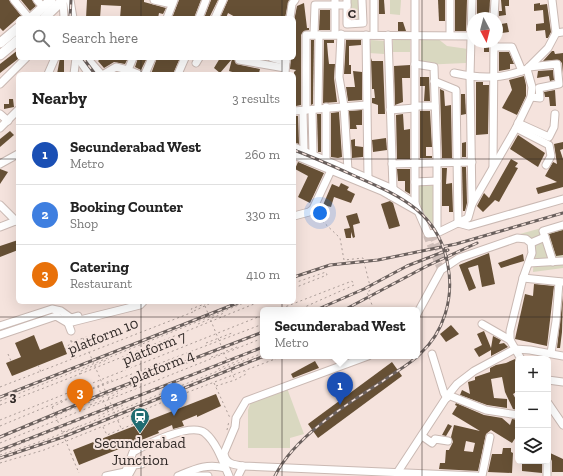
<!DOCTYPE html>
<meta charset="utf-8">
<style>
body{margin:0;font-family:"Zilla Slab",serif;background:#f2f2f2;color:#222}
.controls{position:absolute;right:12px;bottom:12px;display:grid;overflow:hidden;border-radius:6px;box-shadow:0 4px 16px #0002}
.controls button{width:36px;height:36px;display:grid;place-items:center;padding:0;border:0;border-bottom:1px solid #e0e0e0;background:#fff;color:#222;font:20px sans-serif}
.compass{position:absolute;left:467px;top:12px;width:36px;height:36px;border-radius:50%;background:#fff;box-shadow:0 4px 16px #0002;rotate:173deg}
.you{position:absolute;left:320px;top:213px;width:14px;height:14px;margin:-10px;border:3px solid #fff;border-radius:50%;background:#1a73e8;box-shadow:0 0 0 6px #1a73e833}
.badge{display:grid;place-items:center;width:26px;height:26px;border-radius:50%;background:#206c71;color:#fff;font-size:13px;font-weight:700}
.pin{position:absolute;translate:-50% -33px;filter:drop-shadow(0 1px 2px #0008)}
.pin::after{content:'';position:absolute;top:21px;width:14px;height:12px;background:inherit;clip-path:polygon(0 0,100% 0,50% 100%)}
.popup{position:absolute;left:260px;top:307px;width:160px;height:52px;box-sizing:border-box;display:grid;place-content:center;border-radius:6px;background:#fff;filter:drop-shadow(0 1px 3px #0005);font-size:13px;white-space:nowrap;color:#767676}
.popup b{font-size:15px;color:#222}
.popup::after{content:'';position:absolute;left:50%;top:100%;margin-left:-8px;border:8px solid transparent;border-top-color:#fff}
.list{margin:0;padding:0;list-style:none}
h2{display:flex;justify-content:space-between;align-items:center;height:52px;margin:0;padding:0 16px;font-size:17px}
h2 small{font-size:13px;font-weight:400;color:#767676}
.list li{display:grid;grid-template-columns:26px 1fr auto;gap:12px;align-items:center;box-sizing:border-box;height:60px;padding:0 16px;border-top:1px solid #e0e0e0}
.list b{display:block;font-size:15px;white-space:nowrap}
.list p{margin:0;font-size:13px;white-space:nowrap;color:#767676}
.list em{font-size:13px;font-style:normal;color:#767676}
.icon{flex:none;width:22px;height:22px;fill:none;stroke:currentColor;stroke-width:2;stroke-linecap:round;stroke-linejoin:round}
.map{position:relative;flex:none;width:563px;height:476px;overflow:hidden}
.search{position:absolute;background:#fff;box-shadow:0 4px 16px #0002;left:16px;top:16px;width:280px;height:44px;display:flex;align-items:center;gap:10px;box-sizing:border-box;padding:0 14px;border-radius:6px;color:#767676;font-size:15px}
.panel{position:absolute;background:#fff;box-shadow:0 4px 16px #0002;left:16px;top:72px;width:280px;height:232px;border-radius:6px}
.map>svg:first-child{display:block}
</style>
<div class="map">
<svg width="563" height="476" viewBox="0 0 563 476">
<rect width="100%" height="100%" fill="#f5e3dd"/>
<g fill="#d9d8c0">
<polygon points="348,0 361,0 361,22 348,23"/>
<polygon points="390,0 401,0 400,15 390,14"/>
<polygon points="421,37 437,38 447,46 468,49 466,63 421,65"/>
<polygon points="393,39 410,40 410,52 393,52"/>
<polygon points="371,40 385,41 384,54 369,53"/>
<polygon points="436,185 436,228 417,205 417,186"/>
<polygon points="563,222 563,268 533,272 535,241 520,234"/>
<polygon points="287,388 304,434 290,438 290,448 248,448 248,410 251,402"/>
</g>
<g fill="#665035" fill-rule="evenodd">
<polygon points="0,0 9,0 22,17 20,16 3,31 0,28"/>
<polygon points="21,0 32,0 36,6 30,11"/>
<polygon points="87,0 144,0 144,2 166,8 163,14 159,13 158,18 120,18 121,6 101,5 100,18 86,18"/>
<polygon points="179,0 201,0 194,18 172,18"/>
<polygon points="211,0 218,0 209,18 204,18"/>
<polygon points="228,0 289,0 285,18 237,18 228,13 226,18 220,18"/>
<polygon points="379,0 384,0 385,14 379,14"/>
<polygon points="438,0 445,0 445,21 439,21"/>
<polygon points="455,0 467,0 466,31 455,31"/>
<polygon points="477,0 490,0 489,18 477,18"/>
<polygon points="501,0 509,0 509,6 505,6 506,15 499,16 499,11 502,11"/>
<polygon points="304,3 307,28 309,28 309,30 304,31 301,35 301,105 296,106 296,97 294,97 294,72 296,70 290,69 291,58 294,58 294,21 297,6"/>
<polygon points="540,3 540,5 547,4 551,32 548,38 546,38 545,30 536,31 536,24 544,23 543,10 534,11 534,4"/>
<polygon points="320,10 330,10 330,30 319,30"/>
<polygon points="398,22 403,22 406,31 398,31"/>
<polygon points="507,23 509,32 502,33 501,24"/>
<polygon points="311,40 314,40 313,104 311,105"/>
<polygon points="324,40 334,40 334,43 327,43 328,55 329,64 335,64 334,78 337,102 323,103"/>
<polygon points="346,40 361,40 361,45 349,46 349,65 351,65 351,74 344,74"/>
<rect x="484" y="42" width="5" height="10"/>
<polygon points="18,50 18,59 0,73 0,64"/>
<polygon points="552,51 554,51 555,54 563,53 563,74 562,63 559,60 543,61"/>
<polygon points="499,52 509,52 514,64 510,64 510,69 499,71"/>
<polygon points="60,58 64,58 64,74 57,74"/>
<polygon points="101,58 128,58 125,64 114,62 104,68 98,61"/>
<polygon points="138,58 147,58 141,70 135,67"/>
<polygon points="157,58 180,58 173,74 151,74"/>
<polygon points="220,58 234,58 236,64 260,69 259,73 239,74 229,71 232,59 220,73 214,68"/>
<polygon points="371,58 372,61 383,61 385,114 378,114 378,105 372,103 372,98 375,98 374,89 372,89"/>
<polygon points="410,65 410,78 402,78 403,102 395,105 394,66"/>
<polygon points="553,70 554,80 550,81 549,76 537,78 538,71"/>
<polygon points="353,71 362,72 362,100 348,101 346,87 355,87"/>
<polygon points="524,76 526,85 526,96 517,115 502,108 512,90 509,80"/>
<polygon points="420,77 429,77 430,101 424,101 425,86 420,86"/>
<polygon points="476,82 483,82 483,85 489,85 488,134 476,135"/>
<polygon points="440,89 444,91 445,106 451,105 452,158 442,158"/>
<polygon points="555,90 556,106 550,106 549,97 545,97 544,92"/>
<polygon points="461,94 465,94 466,114 461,115"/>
<polygon points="9,99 13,99 14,107 4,109 4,104 9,104"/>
<polygon points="362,110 362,125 356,125 357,129 350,129 349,111"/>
<polygon points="420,111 430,111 432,147 426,147 426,156 432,156 432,158 420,158"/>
<polygon points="339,112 342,157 338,158 331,157 331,113"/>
<polygon points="317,114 321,114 321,152 318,152"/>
<polygon points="403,114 404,130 410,129 410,159 397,159 396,115"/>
<polygon points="294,116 298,116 299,144 294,142"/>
<polygon points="10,131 14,135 0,147 0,139"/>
<polygon points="518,135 545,153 538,167 510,149"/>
<polygon points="386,138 387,150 373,152 372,140"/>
<polygon points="355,139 355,146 363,147 363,157 352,158 351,140"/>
<polygon points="466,142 466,157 462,157 462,143"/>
<polygon points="563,142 563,149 560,150 563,159 563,187 538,194 536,188 557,182 545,176 553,162 557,164 554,144"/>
<polygon points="511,159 518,163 515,167 518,168 499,202 495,200 483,212 477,206 484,193 489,198"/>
<polygon points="298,162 324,173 310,203 298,197 308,176 295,169"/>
<polygon points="462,167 466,167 467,203 465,211 463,211"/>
<polygon points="442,168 447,168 446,184 452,183 453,212 449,212 449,206 442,206"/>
<polygon points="0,169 8,172 0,184"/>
<polygon points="397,169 410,169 410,194 405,191 405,181 398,181"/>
<polygon points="341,183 349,187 347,190 355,194 351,203 334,197 331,207 323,205 332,184 339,187"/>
<polygon points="390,201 393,203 400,226 389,229 381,204"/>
<polygon points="357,213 360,223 353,225 355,237 353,238 351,232 351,238 346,238 344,229 350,228 346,216"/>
<polygon points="563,230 563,255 556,256 549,234"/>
<polygon points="18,240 18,250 0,257 0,246"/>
<polygon points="489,253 495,284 482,287 478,265 468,268 476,288 469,291 459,265"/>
<polygon points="523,254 524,261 501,268 498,263"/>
<polygon points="534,284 554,286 547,346 515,339 525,294 533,296"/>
<polygon points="563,295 562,332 560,348 557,348"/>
<polygon points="451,325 459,334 446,342 440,334"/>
<polygon points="484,331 491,348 493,336 501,340 499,344 504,343 508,347 491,356 491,350 479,357 474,349 482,345 477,334"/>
<polygon points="34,335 40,350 62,341 67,354 12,376 6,363 21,357 15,343"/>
<polygon points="515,359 518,363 518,391 513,394 518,403 518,410 513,409 505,392 502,377 491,379 494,398 507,399 507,408 487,405 460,395 462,390 470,394 468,382 475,380 475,377 490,372 490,368 496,365 506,363"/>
<polygon points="315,361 319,368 293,378 291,374"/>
<polygon points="392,362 402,376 318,438 308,424"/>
<polygon points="216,394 221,406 197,417 197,415 182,421 184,426 173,429 172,425 158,431 159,433 79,465 73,450"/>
<path d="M456,403L484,415L502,418L510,425L512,419L518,420V437H516L512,443L491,430L486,434L478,471L439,469L440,463H445L446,450H449L453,442L451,437L454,425L480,431L452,414L457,406L455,405ZM466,441L475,443L473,452L464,451Z"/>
<polygon points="448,424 452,426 446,436 442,435"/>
<polygon points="503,448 511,448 511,452 513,453 512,473 488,472 492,454 502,454"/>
<polygon points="548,452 563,459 563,472 552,472 552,461 548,456"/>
<polygon points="522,461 542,461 542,473 522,471"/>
</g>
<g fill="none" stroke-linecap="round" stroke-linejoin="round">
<polyline stroke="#cebeb9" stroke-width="7" stroke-dasharray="7 3.5" stroke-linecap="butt" points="441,270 427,237 428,234 432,235 446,267"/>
<g stroke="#cab9b3" stroke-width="9">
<g id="minor">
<polyline points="14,0 29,18"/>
<polyline points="37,0 44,8"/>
<polyline points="63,0 64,18"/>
<polyline points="70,0 73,18"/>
<polyline points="154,0 172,4"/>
<polyline points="347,0 347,24 363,23 362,0"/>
<polyline points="374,0 374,35"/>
<polyline points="415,0 415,204 428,234 437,233 468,218 472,204 516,128 531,97 532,87 527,69 548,48 556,33 563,32"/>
<polyline points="552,0 556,33"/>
<polyline points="167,18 174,0"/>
<polyline points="199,18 206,0"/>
<polyline points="215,18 223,0"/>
<polyline points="290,18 292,4 295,0"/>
<polyline points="494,18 495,0"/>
<polyline points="314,34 315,5 347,5"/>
<polyline points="335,34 335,0"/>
<polyline points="341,34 339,77 344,106 348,170 347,176"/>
<polyline points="366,35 368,178"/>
<polyline points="388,35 393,189 391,196"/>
<polyline points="450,35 450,0"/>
<polyline points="495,47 512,47 522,71"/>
<polyline points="78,58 89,74"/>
<polyline points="87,58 101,74"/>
<polyline points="133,58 128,70 138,74"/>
<polyline points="239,58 239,60 285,68"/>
<polyline points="272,58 286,62"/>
<polyline points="196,63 199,58"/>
<polyline points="415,64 434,67 437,158 437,233"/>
<polyline points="529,67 557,64 559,84 539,88 540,98 531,97"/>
<path d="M454,73C481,79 501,79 527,69"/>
<polyline points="48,74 55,58"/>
<polyline points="74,74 76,58"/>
<polyline points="104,74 116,67 128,70"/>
<polyline points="145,74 152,58"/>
<polyline points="178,74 185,58"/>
<polyline points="285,74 286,58"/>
<polyline points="434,81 456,90 458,223 469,226 563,199"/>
<polyline points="0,84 26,58"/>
<polyline points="415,106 435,106"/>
<polyline points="318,108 319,35"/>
<polyline points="306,110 306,35 473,36"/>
<polyline points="312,110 313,155"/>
<polyline points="390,110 415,108"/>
<polyline points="294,111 366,105"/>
<polyline points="303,111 304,151"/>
<polyline points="0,114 8,121"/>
<polyline points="518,123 549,137 554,127 555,114"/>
<polyline points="0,128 18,110"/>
<polyline points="516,128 549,145 551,156 546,165"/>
<polyline points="294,147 393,189 415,204"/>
<polyline points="294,155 382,191 419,212"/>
<polyline points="326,160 326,107"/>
<polyline points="0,164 18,154"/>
<polyline points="392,164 472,162"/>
<polyline points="493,166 494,42"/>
<polyline points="415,182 437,181"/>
<polyline points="472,204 470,76 472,0"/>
<polyline points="0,205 16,221"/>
<polyline points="294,216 309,212 313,209 333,166"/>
<polyline points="0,227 18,220"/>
<polyline points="531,243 545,237"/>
<polyline points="553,262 543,231 563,225"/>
<polyline points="529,263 563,261"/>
<polyline points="523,278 563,282"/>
<polyline points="417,314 441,270 459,258 517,238 526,239 531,243 532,253 523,278 510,331 510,340 521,359"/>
<polyline points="68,323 71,331"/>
<polyline points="482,324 510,340"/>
<polyline points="0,326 52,309 61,311 71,318 78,316"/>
<polyline points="0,335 56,316 68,323 140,305 143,302"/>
<polyline points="551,353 556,321 559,282"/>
<polyline points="432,354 444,393 447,398"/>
<path d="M368,356L246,401L236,418L235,427L224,453C225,464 234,465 243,466L477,476"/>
<polyline points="548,380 563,382"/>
<polyline points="448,395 486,410 518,415"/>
<polyline points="548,403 563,425"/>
<polyline points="422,436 432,443 435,439 448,441"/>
<polyline points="547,461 547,476"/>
<polyline points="397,473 448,395 457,384 474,371 515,349 530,350 563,356"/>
<polyline points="106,476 125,472"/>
<path d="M124,476L133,452C147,444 191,422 205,433C217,443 223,462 229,476"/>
<polyline points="128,476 134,465 142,464"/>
<path d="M178,476C195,469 207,463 225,468"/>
<polyline points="186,476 208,476"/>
<polyline points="238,476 243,466"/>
<polyline points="482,476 490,437"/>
</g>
</g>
<g stroke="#cab9b3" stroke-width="11">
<g id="major">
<polyline points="31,18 51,0"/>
<polyline points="44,18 63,0"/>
<polyline points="0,43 18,28"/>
<polyline points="0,55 18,40"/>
</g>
</g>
<g stroke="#ab9d98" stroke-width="1" stroke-dasharray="2 3" stroke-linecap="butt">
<polyline points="315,214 340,238 344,260 363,258 371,290 367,292 374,310"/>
<polyline points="294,283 326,272"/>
<polyline points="294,288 327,275 326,272"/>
<polyline points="277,310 352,281 354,285 298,310"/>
<polyline points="321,310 322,310"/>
<polyline points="194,311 213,302"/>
<polyline points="198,324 224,313"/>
<polyline points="71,342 93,335"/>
<polyline points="206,343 232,333"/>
<polyline points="65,350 71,342 71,337"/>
<polyline points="226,351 237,347"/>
<polyline points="8,354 11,361"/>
<polyline points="211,357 223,353"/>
<polyline points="38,365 41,372"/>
<polyline points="218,369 242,359"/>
<polyline points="78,370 246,302"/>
<polyline points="80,374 259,302"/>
<polyline points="214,383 230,418"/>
<polyline points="216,386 235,380 246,374 245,371"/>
<polyline points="0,387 193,312 191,309 210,302"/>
<polyline points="88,390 112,380"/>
<polyline points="108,398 118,393"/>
<polyline points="0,401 78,370"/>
<polyline points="0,405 80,374 79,372 109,359"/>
<polyline points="90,405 103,400"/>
<polyline points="52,407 70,398"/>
<polyline points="98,416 124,405"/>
<polyline points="0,420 263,315"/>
<polyline points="0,426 53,404 263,324"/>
<polyline points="103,427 107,435 136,423 133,415"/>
<polyline points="227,430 229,421"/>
<polyline points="63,432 82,425"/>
<polyline points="0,438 263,333"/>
<polyline points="0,443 263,338"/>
<polyline points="0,452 263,348"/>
<polyline points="0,455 48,439 263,353"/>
<polyline points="73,459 79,473"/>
<polyline points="0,463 44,450 183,394 283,356"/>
</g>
<use href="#minor" stroke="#fff" stroke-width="7"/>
<use href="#major" stroke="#fff" stroke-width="9"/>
<g stroke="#6a605d" stroke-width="3">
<g id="rail">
<polyline points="70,18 71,0"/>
<polyline points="83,58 95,74"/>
<polyline points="294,277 330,265 378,260 456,244 563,213"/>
<polyline points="316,310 364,289 407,266 448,250"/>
<polyline points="344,310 427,266 477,243"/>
<polyline points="0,397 240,302"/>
<polyline points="0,437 107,392 263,332"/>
<polyline points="0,450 263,347"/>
<polyline points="0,458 63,437 264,356"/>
<path d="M275,476C294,437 347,404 383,381C395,372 409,365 420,354C444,332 454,298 448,266C439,212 400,196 355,176C335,167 315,158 294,150"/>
</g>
</g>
<use href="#rail" stroke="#f5e3dd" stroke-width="1.5" stroke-dasharray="4.5" stroke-linecap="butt"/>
<g stroke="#ab9d98" stroke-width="1" stroke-dasharray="2 3" stroke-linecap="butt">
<polyline points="205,306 235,380"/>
<polyline points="83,338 121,428"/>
<polyline points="98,386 108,412"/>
<polyline points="52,407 73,459"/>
</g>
</g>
<path fill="none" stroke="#302927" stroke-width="1" stroke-opacity="0.55" d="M141,0V18M282,0V18M422,0V476M141,58V74M282,58V74M0,159H18M294,159H563M141,302V476M282,302V476M0,317H563"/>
<defs>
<g id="station-pin" transform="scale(1)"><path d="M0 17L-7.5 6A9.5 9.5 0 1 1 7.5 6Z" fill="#206c71" stroke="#f5e3dd"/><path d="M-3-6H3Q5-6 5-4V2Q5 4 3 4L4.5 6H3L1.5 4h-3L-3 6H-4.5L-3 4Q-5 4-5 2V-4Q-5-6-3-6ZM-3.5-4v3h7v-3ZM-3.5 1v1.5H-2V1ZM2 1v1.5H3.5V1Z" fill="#fff"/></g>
</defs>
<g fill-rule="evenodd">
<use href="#station-pin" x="140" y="417"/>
</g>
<g text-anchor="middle" stroke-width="4" stroke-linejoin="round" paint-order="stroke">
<g font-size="15" fill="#302927" stroke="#f5e3dd">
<text transform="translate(103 336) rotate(-22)" y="5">platform 10</text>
<text transform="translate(154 348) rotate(-22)" y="5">platform 7</text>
<text transform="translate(162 367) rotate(-22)" y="5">platform 4</text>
</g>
<g font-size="15" fill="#302927" stroke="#f5e3dd">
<text x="140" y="448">Secunderabad<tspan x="140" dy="17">Junction</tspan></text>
</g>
</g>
<g font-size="13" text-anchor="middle" font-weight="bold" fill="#302927" stroke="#f5e3dd" stroke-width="4" stroke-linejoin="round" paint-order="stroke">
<text x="352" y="18">C</text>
<text x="13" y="401">3</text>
</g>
</svg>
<div class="controls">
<button>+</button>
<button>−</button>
<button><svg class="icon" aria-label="layers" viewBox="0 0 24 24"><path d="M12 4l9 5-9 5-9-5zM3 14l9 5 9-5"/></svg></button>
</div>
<svg class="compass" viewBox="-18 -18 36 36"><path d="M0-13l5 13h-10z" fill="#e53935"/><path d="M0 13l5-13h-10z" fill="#767676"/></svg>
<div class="you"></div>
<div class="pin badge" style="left:340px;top:405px;background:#1a4fb4">1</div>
<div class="popup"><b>Secunderabad West</b>Metro</div>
<div class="pin badge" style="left:174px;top:416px;background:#3f7fe0">2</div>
<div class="pin badge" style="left:80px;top:412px;background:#e8710a">3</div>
<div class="search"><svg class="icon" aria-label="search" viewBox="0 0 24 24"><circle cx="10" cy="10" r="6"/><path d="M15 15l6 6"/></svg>Search here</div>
<section class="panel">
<h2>Nearby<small>3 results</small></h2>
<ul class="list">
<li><span class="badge" style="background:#1a4fb4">1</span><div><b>Secunderabad West</b><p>Metro</p></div><em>260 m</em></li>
<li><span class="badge" style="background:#3f7fe0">2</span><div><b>Booking Counter</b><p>Shop</p></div><em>330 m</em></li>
<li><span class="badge" style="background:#e8710a">3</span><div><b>Catering</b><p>Restaurant</p></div><em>410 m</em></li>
</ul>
</section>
</div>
